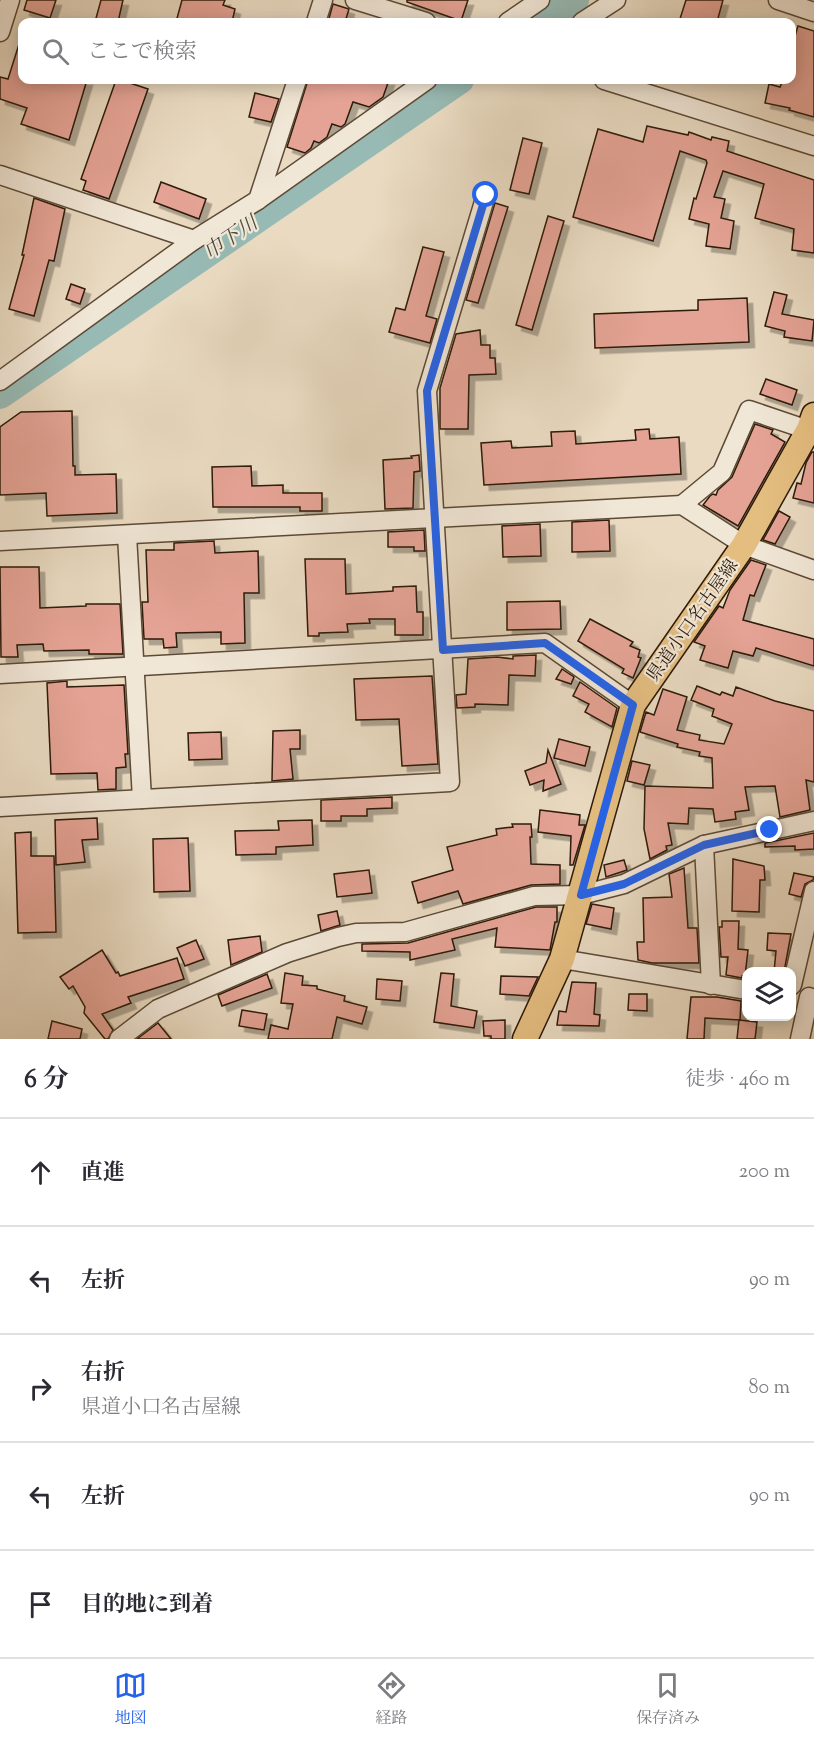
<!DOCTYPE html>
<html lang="ja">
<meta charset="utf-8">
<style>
body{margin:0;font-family:"Sorts Mill Goudy","Noto Serif JP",serif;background:#f2f2f3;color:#2b2b33}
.controls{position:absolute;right:18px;bottom:18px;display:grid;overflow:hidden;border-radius:12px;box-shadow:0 3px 15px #0003}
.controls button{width:54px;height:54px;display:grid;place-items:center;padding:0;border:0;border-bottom:2px solid #e1e1e2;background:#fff;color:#2b2b33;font:30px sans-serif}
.stop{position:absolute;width:18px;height:18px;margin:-14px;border:4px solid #2563eb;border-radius:50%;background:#fff}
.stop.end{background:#2563eb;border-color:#fff;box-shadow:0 2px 6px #0008}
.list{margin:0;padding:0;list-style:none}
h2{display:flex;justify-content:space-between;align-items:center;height:78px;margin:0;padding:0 24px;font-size:26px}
h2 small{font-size:20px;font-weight:400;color:#7c7c81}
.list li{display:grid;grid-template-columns:39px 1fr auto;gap:18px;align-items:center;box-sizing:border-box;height:108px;padding:0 24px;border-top:2px solid #e1e1e2}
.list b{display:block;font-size:22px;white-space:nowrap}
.list p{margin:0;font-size:20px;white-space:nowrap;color:#7c7c81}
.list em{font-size:20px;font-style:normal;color:#7c7c81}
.icon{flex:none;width:33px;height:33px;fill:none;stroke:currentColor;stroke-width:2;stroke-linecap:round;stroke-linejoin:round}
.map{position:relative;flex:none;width:814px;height:1039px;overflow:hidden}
.search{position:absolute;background:#fff;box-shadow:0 3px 15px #0003;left:18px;right:18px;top:18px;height:66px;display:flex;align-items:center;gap:15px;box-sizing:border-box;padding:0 21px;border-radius:12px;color:#7c7c81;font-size:22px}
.sheet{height:618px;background:#fff}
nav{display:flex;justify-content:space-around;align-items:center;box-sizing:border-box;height:84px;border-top:2px solid #e1e1e2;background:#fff;font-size:16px;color:#7c7c81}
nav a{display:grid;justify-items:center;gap:3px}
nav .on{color:#2563eb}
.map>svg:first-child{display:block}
</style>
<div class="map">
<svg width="814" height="1039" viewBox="0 0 814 1039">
<defs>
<filter id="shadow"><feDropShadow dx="5.5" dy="5.5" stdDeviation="0" flood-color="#0004"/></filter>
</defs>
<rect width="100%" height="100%" fill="#e9dac1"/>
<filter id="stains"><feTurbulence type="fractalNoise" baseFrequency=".00333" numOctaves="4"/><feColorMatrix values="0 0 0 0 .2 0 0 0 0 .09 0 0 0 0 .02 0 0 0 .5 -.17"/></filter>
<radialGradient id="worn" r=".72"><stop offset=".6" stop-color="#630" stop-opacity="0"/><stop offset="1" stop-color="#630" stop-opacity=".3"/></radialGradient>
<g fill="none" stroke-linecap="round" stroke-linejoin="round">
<g stroke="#97bab4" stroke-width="28">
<polyline points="543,22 575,0"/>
<polyline points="0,395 460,80"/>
</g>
</g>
<g fill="#e5a395" stroke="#2d1a08" stroke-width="1.5" filter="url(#shadow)">
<polygon points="27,0 56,0 50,18 24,10"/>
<polygon points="101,0 123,0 118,22 95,22"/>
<polygon points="182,0 225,0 223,5 235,9 232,22 176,22"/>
<polygon points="407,0 468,0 461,21 407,2"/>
<polygon points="686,0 723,0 717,22 679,22"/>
<polygon points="333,4 349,9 345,22 328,22"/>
<polygon points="798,26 814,31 814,117 789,110 790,108 765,103 769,84 780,87 783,80 792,80 792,46"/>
<polygon points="20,41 22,42 22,80 87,80 69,140 21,124 27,108 0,99 0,77 8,79"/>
<polygon points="116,80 121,80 148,89 109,199 83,190 86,181 81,179"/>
<polygon points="308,80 389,80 383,97 369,107 353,102 345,124 341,127 332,124 327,137 319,143 314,141 311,148 305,153 287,147"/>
<polygon points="255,93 279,99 271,122 249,117"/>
<polygon points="647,126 688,135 689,132 711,140 712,137 729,141 727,151 814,180 814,253 792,250 794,229 755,218 764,184 723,171 714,197 725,199 721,218 734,221 730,249 706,246 709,224 689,219 694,198 696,199 707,163 706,160 680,151 653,241 573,217 598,129 643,142"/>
<polygon points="523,138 542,143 529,194 510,190"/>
<polygon points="161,182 206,199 199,219 154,202"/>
<polygon points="34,198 65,209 54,261 49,260 34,316 9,309 24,255 22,255"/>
<polygon points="495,203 508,207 478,303 466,300"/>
<polygon points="548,216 564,221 532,330 516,325"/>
<polygon points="423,247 444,252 426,316 437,319 430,343 389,332 396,308 405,310"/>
<polygon points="71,284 85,289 80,304 66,299"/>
<polygon points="774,292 787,295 782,314 814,320 812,341 784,337 785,331 765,326"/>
<polygon points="747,298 749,342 595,348 594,314 698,310 698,300"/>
<polygon points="480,330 481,345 490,345 490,358 495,358 496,374 469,375 468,429 440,429 440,388 456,334"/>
<polygon points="766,379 797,390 792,405 760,394"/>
<polygon points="72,411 73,466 75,466 75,475 116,474 117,513 47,516 46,493 0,495 0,427 21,412"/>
<polygon points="755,424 773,430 771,434 785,442 738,526 703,505 710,496 713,494 716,495 718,490 732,477"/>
<polygon points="649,429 650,439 679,437 681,474 484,485 481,443 511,441 512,448 552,446 551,432 575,431 576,444 636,440 635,430"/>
<polygon points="812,452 814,452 814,503 793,498 797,483 801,484 806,463"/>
<polygon points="419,455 420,471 414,472 413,508 385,509 383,460 412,458 411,456"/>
<polygon points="251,466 252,486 283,485 283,493 322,493 322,511 300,511 300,507 213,507 212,467"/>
<polygon points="779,511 790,517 775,544 763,540"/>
<polygon points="609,520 610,551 572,552 572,522"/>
<polygon points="540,524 541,556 503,557 502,526"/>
<polygon points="424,530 425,551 414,551 414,547 388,547 388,532"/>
<polygon points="214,541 215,553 258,551 259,593 244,593 245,643 221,644 221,632 176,633 177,647 164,648 163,639 144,639 142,602 148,602 146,550 174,550 174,543"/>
<polygon points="305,559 345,559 346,594 393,591 393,587 416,586 417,612 423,612 423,635 395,635 395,619 369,619 370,623 347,624 348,632 319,633 319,636 308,636"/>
<polygon points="751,560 766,565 754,596 750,595 743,620 814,639 814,666 756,648 753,656 733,651 728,668 700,660 705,646 694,642 719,606 723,608 730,590"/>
<polygon points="0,567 39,567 40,608 86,606 86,604 120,604 123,654 89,654 89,650 44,651 43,644 17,645 18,657 1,657"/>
<polygon points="560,601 561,629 507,630 507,602"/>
<polygon points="590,619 633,642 630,646 640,650 638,657 641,658 633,678 622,673 624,669 578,641"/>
<polygon points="536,655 535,676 509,675 508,705 475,704 475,707 457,708 456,695 466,694 468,659 497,657 513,659 513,656"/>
<polygon points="562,669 574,677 571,684 556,679"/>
<polygon points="432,676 438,764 402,766 399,719 356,720 354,679"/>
<polygon points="67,681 67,687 124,685 128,754 125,754 126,767 116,768 116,789 98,790 97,773 51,774 47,683"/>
<polygon points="580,682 617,708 612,727 585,712 589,704 573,696"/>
<polygon points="697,686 720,695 722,692 733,696 736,687 775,701 814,711 814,782 806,780 810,810 780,817 775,786 745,787 749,810 735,812 736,819 715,822 713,809 689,808 688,824 668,823 672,845 666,846 667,850 650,859 644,829 645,786 713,788 712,758 699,756 700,752 677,747 678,744 640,732 646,712 654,715 663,689 687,697 677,730 700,735 699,740 724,744 732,724 712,716 714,709 691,700"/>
<polygon points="300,730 300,749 290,749 293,779 272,781 273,731"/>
<polygon points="221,732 222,759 189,760 188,733"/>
<polygon points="559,739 590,747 585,766 554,758"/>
<polygon points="548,750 561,784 543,791 544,780 530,785 525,771 546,763"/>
<polygon points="632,761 650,765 644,785 627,781"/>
<polygon points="392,797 392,808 367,809 367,816 341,816 341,821 321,821 321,800"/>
<polygon points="540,810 580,815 579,825 585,825 573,865 570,865 571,836 538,832"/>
<polygon points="97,818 98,839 82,840 85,862 56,865 55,820"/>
<polygon points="312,820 313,845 276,847 276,854 236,855 235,831 279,830 278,821"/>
<polygon points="512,824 531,824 532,837 530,837 531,864 560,865 560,884 531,885 463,904 458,891 418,903 412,882 453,870 447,847 497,835 496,829 513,827"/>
<polygon points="31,832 31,856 54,856 56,932 18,933 15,833"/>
<polygon points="814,833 814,849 795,850 795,846 765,847 765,843"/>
<polygon points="188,838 190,891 154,892 153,839"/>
<polygon points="733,859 764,866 765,880 760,880 759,912 732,911"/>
<polygon points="624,860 627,870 606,877 604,865"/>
<polygon points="684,868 688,928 697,928 699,963 652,963 638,960 637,942 644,942 643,898 672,897 669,874"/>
<polygon points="369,870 372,893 337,897 334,874"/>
<polygon points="794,873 814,877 813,880 805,884 801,897 789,894"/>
<polygon points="592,904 614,908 611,929 586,924"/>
<polygon points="536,907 557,907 557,922 555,922 550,950 495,947 497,928 452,939 455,950 410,960 410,952 362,951 362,944 408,943"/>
<polygon points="337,911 340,925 321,931 318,915"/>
<polygon points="722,921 739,921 738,949 748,950 745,976 742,976 742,978 726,975 728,957 721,957 719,927 722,927"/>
<polygon points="768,933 791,934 784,972 774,972 776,951 767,950"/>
<polygon points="260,936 262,952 231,965 228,940"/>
<polygon points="196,940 204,959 185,966 177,948"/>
<polygon points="102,950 116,973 118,972 120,976 177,958 184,979 128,997 131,1003 102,1014 113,1030 108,1039 105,1039 84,1013 85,1007 73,986 69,989 60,977"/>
<polygon points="285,973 303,976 302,985 317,986 317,989 345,996 344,1001 367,1007 362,1024 337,1017 332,1039 268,1039 271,1025 288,1029 293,1004 281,1003"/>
<polygon points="441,973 454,974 451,1006 477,1011 474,1028 434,1022"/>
<polygon points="267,974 272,988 222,1006 218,995"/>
<polygon points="501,976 538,977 529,996 500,994"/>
<polygon points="377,979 402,981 400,1001 376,999"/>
<polygon points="572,982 596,983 594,1014 600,1015 599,1026 557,1025 559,1011 566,1012"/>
<polygon points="629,994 647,994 647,1011 628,1010"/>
<polygon points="691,997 717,997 741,1001 740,1020 705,1018 704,1039 687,1039"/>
<polygon points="242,1010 267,1014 264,1030 239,1026"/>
<polygon points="505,1020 505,1039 491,1039 491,1036 484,1036 483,1021"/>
<polygon points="739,1020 757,1022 755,1039 737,1039"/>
<polygon points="52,1021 82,1029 80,1039 48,1039"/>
<polygon points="158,1023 171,1039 137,1039"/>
</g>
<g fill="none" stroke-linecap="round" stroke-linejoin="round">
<g stroke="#5c4a36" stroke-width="21">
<g id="minor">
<polyline points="355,0 426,22"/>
<polyline points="778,0 814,12"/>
<polyline points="316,22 323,0"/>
<polyline points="508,22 540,0"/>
<polyline points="582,22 616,0"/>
<polyline points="0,32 10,0"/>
<polyline points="604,80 814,146"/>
<polyline points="0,175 194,240"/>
<polyline points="258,200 427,80"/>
<polyline points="0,381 194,240 258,200 297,80"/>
<polyline points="682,505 722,472 749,410 814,432"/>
<polyline points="127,535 142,799"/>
<polyline points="0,541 682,505 744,545 814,570"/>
<polyline points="0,674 545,643 633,705"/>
<polyline points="0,807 450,782 427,391 486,195"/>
<polyline points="704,845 711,985"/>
<polyline points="562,959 746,990"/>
<polyline points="792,985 814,891"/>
<polyline points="119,1039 158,1009 287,953 338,937 356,933 405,932 534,896 581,895 624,884 704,845 814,821"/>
<polyline points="800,1039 809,997"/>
</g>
</g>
<g stroke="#2d1a08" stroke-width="27">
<polyline id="major" points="525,1039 562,959 633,705 744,545 809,429 814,415"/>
</g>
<use href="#minor" stroke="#f1e7d7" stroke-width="18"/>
<use href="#major" stroke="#e4bd80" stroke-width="24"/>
</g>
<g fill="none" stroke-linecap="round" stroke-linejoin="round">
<polyline stroke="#2563eb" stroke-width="8" points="486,195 427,391 443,650 545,643 633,705 581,895 624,884 704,845 770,830"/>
</g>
<g text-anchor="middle" stroke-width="4.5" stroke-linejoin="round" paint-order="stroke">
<g font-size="18" fill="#2d1a08" stroke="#f1e7d7">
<text transform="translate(692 620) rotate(-55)" y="6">県道小口名古屋線</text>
</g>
<g font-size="20" font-style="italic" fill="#4d4a3c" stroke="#f1e7d7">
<text transform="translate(230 237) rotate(-34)" y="7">巾下川</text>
</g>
</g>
<rect width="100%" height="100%" filter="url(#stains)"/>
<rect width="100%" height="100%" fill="url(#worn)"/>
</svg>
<div class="controls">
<button><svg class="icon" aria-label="layers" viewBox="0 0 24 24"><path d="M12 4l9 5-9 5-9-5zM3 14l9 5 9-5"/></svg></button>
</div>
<div class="stop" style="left:486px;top:195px"></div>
<div class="stop end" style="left:770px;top:830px"></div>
<div class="search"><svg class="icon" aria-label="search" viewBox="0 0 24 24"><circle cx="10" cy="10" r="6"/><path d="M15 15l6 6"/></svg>ここで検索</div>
</div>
<section class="sheet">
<h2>6 分<small>徒歩 · 460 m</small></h2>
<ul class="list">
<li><svg class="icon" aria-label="ahead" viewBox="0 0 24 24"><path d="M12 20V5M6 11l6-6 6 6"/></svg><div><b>直進</b></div><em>200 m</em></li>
<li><svg class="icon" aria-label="left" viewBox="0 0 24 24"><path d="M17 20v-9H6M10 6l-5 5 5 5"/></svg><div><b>左折</b></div><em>90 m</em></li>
<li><svg class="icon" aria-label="right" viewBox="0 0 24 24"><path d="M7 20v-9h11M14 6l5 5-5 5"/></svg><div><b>右折</b><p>県道小口名古屋線</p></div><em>80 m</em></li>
<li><svg class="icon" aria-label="left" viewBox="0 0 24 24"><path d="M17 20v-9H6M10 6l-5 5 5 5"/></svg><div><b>左折</b></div><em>90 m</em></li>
<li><svg class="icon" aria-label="arrive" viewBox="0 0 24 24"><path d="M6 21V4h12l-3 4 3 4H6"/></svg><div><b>目的地に到着</b></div></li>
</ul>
</section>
<nav>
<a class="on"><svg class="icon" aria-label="map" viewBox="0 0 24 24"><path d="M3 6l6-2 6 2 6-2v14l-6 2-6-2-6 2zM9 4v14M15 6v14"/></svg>地図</a>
<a><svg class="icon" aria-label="directions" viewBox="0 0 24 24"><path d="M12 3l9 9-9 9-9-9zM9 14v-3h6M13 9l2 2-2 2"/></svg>経路</a>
<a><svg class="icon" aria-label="saved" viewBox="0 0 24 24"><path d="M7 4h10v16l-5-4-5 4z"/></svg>保存済み</a>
</nav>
